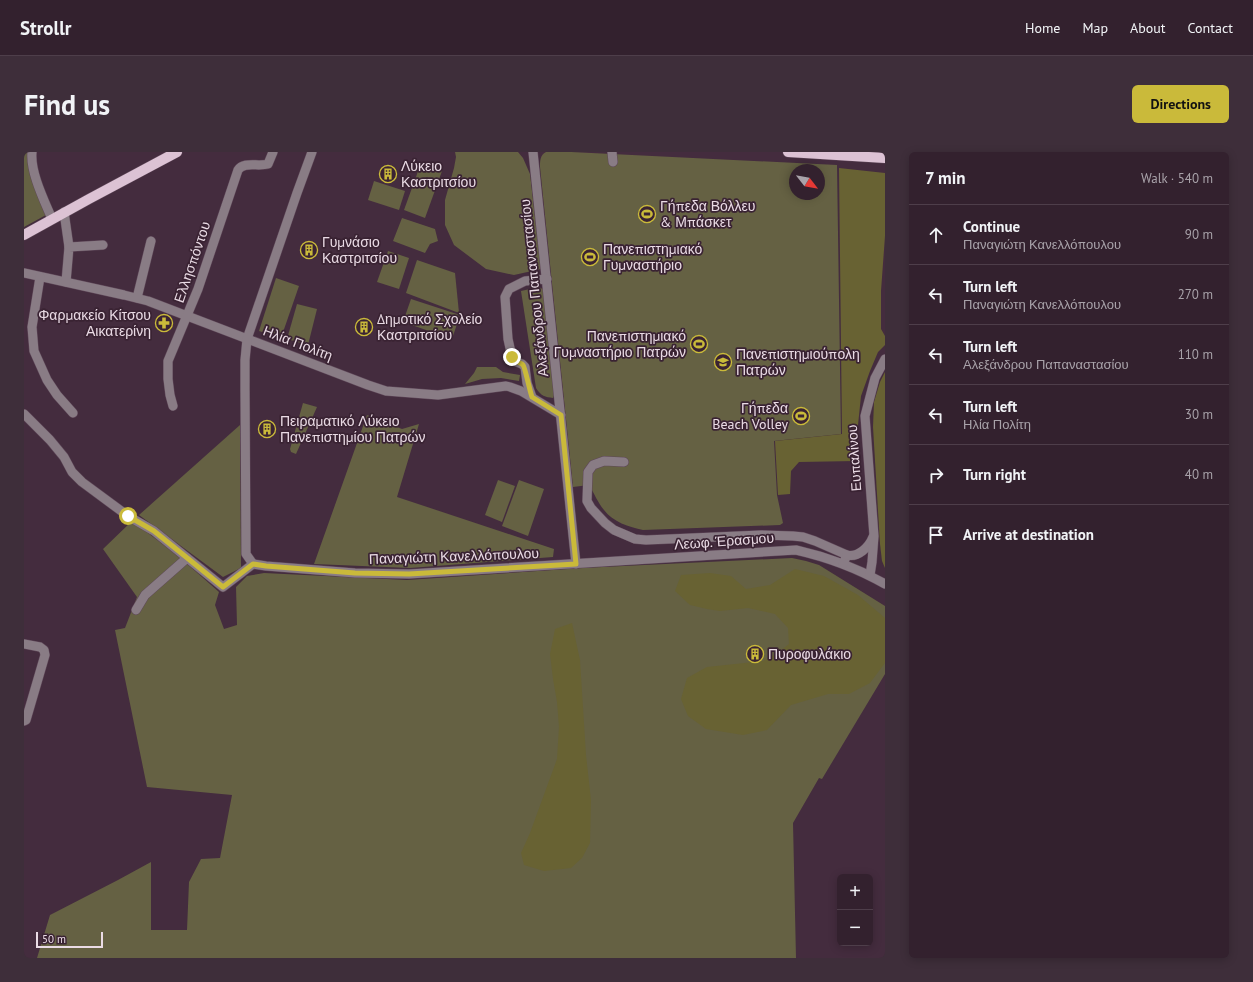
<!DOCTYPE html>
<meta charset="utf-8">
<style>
body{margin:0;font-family:"PT Sans",sans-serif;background:#3e2e3a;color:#f1f3f6}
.controls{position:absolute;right:12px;bottom:12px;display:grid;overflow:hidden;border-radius:6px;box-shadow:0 2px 10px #0003}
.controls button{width:36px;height:36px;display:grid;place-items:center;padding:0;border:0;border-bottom:1px solid #4e3e4a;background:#33212e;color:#f1f3f6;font:20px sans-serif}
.compass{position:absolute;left:765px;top:12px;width:36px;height:36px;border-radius:50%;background:#33212e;box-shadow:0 2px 10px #0003;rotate:121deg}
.scale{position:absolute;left:12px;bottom:10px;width:67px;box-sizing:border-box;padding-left:4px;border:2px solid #eadbe5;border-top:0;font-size:11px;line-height:14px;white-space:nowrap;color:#eadbe5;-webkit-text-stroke:3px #3a2333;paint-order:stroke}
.stop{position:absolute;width:12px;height:12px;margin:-9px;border:3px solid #caba3a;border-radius:50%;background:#fff}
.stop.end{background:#caba3a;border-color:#fff;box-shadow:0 1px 4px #0008}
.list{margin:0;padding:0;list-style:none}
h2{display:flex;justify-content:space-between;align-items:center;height:52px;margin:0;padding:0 16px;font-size:17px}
h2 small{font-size:13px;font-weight:400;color:#a9a3aa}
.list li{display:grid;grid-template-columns:26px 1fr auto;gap:12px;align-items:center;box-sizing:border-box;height:60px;padding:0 16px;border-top:1px solid #4e3e4a}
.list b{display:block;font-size:15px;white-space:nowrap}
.list p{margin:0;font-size:13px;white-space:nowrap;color:#a9a3aa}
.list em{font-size:13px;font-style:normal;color:#a9a3aa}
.icon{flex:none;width:22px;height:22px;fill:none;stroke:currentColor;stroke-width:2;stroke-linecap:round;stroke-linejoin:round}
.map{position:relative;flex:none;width:861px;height:806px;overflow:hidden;border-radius:6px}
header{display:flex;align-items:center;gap:24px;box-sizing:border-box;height:56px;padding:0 20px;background:#33212e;border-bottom:1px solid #4e3e4a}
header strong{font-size:19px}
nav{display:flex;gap:22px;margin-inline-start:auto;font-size:14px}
.intro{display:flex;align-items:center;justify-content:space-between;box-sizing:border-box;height:96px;padding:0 24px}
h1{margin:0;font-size:28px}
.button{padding:10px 18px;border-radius:6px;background:#caba3a;color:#111;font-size:14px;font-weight:700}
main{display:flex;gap:24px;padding:0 24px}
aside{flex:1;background:#33212e;border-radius:6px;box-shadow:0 2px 10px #0003}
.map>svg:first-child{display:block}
</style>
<header>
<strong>Strollr</strong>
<nav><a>Home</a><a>Map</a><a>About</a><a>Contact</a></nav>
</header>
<div class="intro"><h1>Find us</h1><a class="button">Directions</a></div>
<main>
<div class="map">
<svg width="861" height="806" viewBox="0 0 861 806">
<rect width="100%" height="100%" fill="#442c3e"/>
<g fill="#656143" fill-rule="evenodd">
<polygon points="0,0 4,0 3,4 22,63 0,75"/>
<polygon points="431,0 494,0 499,6 506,22 517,117 490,123 462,117 430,93 421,73 421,48 430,16 432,5"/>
<path d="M522,0H547L813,13L817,282L750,289L753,343L759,371L756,373L619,378C605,375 589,370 580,358C574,351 570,341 565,333L549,335L516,15C516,9 516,3 522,0ZM771,18H795V42H771Z"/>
<polygon points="397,11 418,19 401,66 380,58"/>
<polygon points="350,29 381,39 375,58 344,48"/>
<polygon points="378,66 411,77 414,89 406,92 401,101 369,89"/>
<polygon points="364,99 385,106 375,137 353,130"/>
<polygon points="393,108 431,121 435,161 382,141"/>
<polygon points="252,126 275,134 257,186 235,179"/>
<path d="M515,135L520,138L531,242L529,246C521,245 517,244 512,236L497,139Z"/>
<polygon points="387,147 436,163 428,187 379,170"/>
<polygon points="273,152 293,157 284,193 263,187"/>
<polygon points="453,215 472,215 479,220 496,223 495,229 477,226 458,227 441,232 450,221"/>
<polygon points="279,251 293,255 272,302 267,300 266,297"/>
<polygon points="343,263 378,277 395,272 373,345 530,397 529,405 386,416 290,412"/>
<polygon points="216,273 217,416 199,425 115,363"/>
<polygon points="474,328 491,334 478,370 461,363"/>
<polygon points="495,328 520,337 504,384 478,374"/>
<polygon points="108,369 152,402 195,440 191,453 200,477 213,473 212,435 223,424 240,421 383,428 558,416 768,406 782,409 795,413 861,454 861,522 798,627 795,626 769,671 772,806 13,806 26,763 94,728 127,710 127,778 163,778 165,730 177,707 196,706 208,643 123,635 91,478 101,476 113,445 79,397"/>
</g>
<g fill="#686233">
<polygon points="815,16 861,21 861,84 857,139 857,177 861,184 861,193 854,200 846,219 837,244 834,273 832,309 775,310 767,319 766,342 754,343 751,289 818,282"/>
<polygon points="861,220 861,416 858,409 856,392 849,275 850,250 856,230"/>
<polygon points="771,417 800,424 834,443 861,466 861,511 846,531 825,542 804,542 767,553 743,578 719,583 682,577 664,564 657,547 663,526 683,515 739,509 752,502 765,492 764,476 751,462 724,456 696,459 683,457 666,453 651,439 657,423 686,421 707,424 722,437 746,433"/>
<polygon points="548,471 556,508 562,603 567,648 566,691 558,706 547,716 520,719 500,713 497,701 506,681 533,607 535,575 533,550 529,527 526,502 531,477"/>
</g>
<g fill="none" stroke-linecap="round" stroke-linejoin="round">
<g stroke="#5f4859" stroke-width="10">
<g id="minor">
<path d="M8,0C6,20 20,48 28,67"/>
<polyline points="509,0 552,412"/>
<polyline points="588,0 589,10"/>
<polyline points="40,60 45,95"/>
<polyline points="0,121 100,143 124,149 344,233 362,239 414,243 482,234 486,235 497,239 537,263"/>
<polyline points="16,125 8,175 10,199 23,228 33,243 49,261"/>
<polyline points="42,130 45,95 79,93"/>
<polyline points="113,146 127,89"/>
<polyline points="508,245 503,231 501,215 498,212 490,209 488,205 484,187 481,145 485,137 501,129 523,127"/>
<path d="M149,254L146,243L144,227V209L174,137L214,18C220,9 234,15 244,12L249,0"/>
<path d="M0,262L26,288L40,305L48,320L58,330L104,364L130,379L199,435L229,412L242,414L331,421L385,422L772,398C803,405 833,416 861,432"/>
<polyline points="600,310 580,309 569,313 564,320 563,349 567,356 581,371 590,378 611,387 622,388 737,383 769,384 779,385 791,389 823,403 819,412"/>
<path d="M823,403C834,406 845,395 849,385"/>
<polyline points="229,412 222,402 221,239 221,208 223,187 273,41 288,0"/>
<polyline points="846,423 848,410 850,384 841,264 851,226 861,207"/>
<polyline points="112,458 121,443 163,406"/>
<polyline points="0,492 16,495 20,498 21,503 2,568 0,569"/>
</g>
</g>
<g stroke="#5f4859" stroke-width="11">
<g id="major">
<polyline points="764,0 861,6"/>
<polyline points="0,83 65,47 153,0"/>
</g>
</g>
<use href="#minor" stroke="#897c85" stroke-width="9"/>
<use href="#major" stroke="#dcc2d4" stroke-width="10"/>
</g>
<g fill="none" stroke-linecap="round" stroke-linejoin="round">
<path stroke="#caba3a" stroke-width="5" d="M104,364L130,379L199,435L229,412L242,414L331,421L385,422L552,412L537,263L508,245C506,240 501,215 499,213C497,211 493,210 490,209L488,205"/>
</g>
<defs>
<g id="building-ring" transform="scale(0.9)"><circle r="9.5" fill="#3a2333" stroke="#caba3a" stroke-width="1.5"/><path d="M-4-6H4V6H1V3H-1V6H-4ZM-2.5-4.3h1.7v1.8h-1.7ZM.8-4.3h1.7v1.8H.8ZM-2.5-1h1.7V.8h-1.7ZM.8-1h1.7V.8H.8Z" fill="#caba3a"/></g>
<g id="stadium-ring" transform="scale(0.9)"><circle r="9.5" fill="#3a2333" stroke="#caba3a" stroke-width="1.5"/><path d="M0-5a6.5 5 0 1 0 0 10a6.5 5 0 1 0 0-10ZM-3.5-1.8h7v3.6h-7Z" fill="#caba3a"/></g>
<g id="pharmacy-ring" transform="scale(0.9)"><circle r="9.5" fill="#3a2333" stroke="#caba3a" stroke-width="1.5"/><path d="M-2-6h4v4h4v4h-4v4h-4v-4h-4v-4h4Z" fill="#caba3a"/></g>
<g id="university-ring" transform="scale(0.9)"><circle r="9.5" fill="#3a2333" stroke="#caba3a" stroke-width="1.5"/><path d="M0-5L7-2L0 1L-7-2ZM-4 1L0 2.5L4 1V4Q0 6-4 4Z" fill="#caba3a"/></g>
</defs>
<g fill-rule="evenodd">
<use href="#building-ring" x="364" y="22"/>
<use href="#stadium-ring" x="623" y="62"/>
<use href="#building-ring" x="285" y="98"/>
<use href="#stadium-ring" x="566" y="105"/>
<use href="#pharmacy-ring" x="140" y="171"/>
<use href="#building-ring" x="340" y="175"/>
<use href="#stadium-ring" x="675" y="192"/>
<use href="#university-ring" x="699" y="210"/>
<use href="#stadium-ring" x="777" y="264"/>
<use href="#building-ring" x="243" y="277"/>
<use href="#building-ring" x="731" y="502"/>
</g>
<g text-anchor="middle" stroke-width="3.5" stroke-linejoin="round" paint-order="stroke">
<g font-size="14" fill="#eadbe5" stroke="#3a2333" text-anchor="start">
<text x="377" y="19">Λύκειο<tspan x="377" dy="16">Καστριτσίου</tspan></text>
<text x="636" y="59">Γήπεδα Βόλλευ<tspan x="636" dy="16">&amp; Μπάσκετ</tspan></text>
<text x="298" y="95">Γυμνάσιο<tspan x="298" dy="16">Καστριτσίου</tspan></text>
<text x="579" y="102">Πανεπιστημιακό<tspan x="579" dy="16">Γυμναστήριο</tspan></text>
<text x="127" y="168" text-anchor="end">Φαρμακείο Κίτσου<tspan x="127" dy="16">Αικατερίνη</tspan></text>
<text x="353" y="172">Δημοτικό Σχολείο<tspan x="353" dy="16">Καστριτσίου</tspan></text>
<text x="662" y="189" text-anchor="end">Πανεπιστημιακό<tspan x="662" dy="16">Γυμναστήριο Πατρών</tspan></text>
<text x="712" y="207">Πανεπιστημιούπολη<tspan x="712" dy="16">Πατρών</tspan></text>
<text x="764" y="261" text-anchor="end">Γήπεδα<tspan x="764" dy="16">Beach Volley</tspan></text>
<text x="256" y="274">Πειραματικό Λύκειο<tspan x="256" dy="16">Πανεπιστημίου Πατρών</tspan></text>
<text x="744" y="507">Πυροφυλάκιο</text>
</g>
<g font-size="14" fill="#eadbe5" stroke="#3a2333">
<text transform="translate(168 110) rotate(-71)" y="5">Ελλησπόντου</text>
<text transform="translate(510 136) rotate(-96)" y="5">Αλεξάνδρου Παπαναστασίου</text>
<text transform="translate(274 191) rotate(21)" y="5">Ηλία Πολίτη</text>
<text transform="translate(830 306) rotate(-94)" y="5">Ευπαλίνου</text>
<text transform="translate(700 389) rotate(-4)" y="5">Λεωφ. Έρασμου</text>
<text transform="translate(430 404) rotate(-2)" y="5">Παναγιώτη Κανελλόπουλου</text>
</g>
</g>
</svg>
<div class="controls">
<button>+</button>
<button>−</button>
</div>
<svg class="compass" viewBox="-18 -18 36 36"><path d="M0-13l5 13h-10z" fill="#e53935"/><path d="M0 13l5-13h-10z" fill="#a9a3aa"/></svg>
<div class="scale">50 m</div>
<div class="stop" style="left:104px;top:364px"></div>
<div class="stop end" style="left:488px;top:205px"></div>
</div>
<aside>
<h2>7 min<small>Walk · 540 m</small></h2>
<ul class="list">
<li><svg class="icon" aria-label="ahead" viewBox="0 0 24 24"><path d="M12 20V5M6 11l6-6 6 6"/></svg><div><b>Continue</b><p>Παναγιώτη Κανελλόπουλου</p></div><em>90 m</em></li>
<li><svg class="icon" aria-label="left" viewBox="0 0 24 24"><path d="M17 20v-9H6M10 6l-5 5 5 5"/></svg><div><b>Turn left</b><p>Παναγιώτη Κανελλόπουλου</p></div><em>270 m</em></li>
<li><svg class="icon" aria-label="left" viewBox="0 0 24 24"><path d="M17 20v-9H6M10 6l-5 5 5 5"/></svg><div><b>Turn left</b><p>Αλεξάνδρου Παπαναστασίου</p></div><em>110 m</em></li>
<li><svg class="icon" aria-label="left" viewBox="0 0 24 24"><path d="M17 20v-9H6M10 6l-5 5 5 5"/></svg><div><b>Turn left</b><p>Ηλία Πολίτη</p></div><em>30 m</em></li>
<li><svg class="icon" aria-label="right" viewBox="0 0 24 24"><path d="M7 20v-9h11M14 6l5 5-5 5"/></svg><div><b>Turn right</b></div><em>40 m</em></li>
<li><svg class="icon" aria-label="arrive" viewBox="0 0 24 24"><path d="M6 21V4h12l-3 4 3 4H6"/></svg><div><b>Arrive at destination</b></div></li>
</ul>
</aside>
</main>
